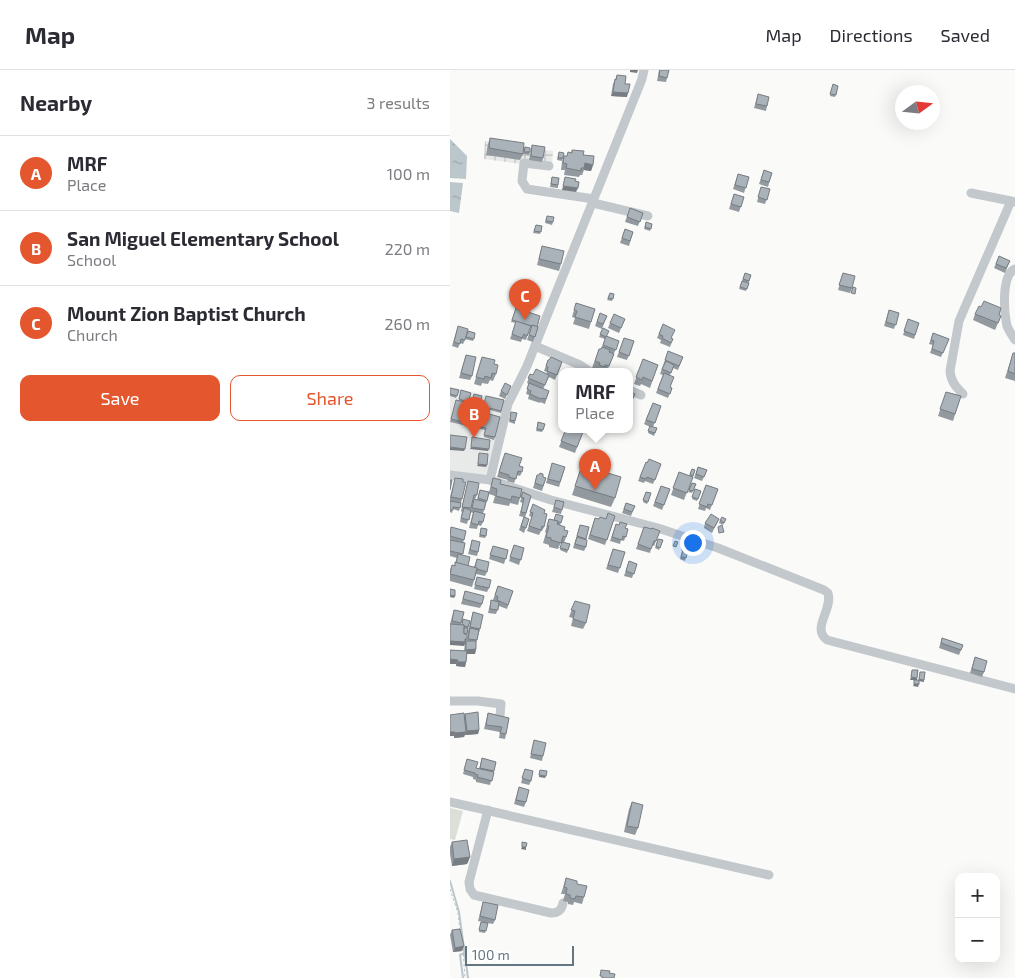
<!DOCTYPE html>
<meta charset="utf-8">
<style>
body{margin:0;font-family:"Exo 2",sans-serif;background:#f2f2f3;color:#2b2b33}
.controls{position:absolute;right:15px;bottom:15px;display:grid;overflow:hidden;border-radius:10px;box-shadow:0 5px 20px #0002}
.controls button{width:45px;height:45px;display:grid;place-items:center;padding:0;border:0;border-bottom:1px solid #e1e1e2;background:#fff;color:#2b2b33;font:25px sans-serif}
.compass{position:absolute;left:445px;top:15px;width:45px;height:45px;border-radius:50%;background:#fff;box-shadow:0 5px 20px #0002;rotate:75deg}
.scale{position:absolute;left:15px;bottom:12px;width:109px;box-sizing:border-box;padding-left:5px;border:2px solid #657683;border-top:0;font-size:14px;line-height:18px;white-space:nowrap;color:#657683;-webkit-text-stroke:4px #fff;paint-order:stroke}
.you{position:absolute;left:242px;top:472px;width:18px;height:18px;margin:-12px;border:4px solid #fff;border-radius:50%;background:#1a73e8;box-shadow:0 0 0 8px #1a73e833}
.badge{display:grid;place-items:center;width:32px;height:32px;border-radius:50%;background:#e4572e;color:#fff;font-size:16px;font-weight:700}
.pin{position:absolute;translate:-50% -41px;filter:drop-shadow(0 1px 2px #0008)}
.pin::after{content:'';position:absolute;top:26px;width:18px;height:15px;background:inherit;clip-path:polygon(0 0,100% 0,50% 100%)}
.popup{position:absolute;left:108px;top:298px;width:75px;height:65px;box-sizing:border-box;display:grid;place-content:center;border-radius:10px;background:#fff;filter:drop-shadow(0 1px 4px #0005);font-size:16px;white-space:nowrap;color:#7c7c81}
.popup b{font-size:19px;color:#2b2b33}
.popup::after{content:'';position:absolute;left:50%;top:100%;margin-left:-10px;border:10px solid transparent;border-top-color:#fff}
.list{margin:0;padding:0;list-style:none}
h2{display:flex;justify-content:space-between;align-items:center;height:65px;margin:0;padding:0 20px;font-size:21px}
h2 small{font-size:16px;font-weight:400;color:#7c7c81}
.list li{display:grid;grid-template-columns:32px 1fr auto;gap:15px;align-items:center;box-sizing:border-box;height:75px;padding:0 20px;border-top:1px solid #e1e1e2}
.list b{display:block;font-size:19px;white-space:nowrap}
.list p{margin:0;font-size:16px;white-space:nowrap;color:#7c7c81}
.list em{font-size:16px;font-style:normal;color:#7c7c81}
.actions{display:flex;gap:10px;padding:15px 20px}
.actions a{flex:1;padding:11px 0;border:1px solid #e4572e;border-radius:10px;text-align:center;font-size:18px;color:#e4572e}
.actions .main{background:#e4572e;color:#fff}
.map{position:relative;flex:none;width:565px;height:908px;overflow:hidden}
header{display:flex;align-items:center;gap:30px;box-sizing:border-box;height:70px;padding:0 25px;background:#fff;border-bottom:1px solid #e1e1e2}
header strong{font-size:24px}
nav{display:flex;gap:28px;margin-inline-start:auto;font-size:18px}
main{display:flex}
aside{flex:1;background:#fff}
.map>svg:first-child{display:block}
</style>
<header>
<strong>Map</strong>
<nav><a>Map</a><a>Directions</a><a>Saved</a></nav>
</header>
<main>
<aside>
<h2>Nearby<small>3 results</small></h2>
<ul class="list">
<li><span class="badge">A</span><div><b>MRF</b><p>Place</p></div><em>100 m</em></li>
<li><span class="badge">B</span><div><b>San Miguel Elementary School</b><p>School</p></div><em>220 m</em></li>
<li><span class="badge">C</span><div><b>Mount Zion Baptist Church</b><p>Church</p></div><em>260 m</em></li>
</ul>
<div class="actions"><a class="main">Save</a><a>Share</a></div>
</aside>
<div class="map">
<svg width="565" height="908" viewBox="0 0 565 908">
<defs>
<pattern id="industrial-grid" width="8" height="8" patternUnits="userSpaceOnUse" patternTransform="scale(1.25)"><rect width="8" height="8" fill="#e8e9e9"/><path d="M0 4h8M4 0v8" fill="none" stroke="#c0c1c2"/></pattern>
<pattern id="water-ripples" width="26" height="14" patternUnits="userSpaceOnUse" patternTransform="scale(1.25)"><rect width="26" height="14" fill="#bbc7cb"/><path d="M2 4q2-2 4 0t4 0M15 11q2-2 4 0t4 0" fill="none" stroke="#9ca6aa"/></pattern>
</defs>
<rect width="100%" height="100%" fill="#fafaf8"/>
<polygon fill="#e8e9e9" points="0,317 57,330 39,407 0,402"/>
<polygon fill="url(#industrial-grid)" points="35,71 103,81 102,96 71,94 34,89"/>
<polygon fill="#dadfd7" points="0,738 13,741 5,770 0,769"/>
<g fill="url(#water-ripples)">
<polygon points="0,69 17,86 16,109 0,108"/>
<polygon points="0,112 13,113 9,143 0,141"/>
</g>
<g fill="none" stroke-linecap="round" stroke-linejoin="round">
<g stroke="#bbc7cb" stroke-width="2">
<polyline points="0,811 9,842 18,908"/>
<polyline points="13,908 10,885 14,883"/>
</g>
<g stroke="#bbbfc2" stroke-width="1" stroke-dasharray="2.5 2.5" stroke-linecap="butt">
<polyline points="0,819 8,843 10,860"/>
<polyline points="13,879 15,908"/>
</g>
<g stroke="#c3c8cc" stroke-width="9">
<polyline points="99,96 74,93 72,111 77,119 144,129"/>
<polyline points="521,123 561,131"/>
<polyline points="143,133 198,146"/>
<path d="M565,199C551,205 554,243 557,256C559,261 562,265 565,270"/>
<polyline points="85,276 130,295 139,301"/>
<polyline points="179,320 191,325"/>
<path d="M513,324C506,317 501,312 500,301L509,251L561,131L565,132"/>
<polyline points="0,405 40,410 58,334 77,296 106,223 192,9 194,0"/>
<path d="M40,410L101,430L208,458L268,478L374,520L378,523C383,540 361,558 377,570L565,619"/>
<polyline points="0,631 28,631 51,634 50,646"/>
<polyline points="0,732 319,805"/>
<path d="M38,740L19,812L20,819L24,825L101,843C109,843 112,839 113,833"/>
</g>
</g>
<g fill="#929a9f">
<polygon points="209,0 219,0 216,12 207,11"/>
<polygon points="167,5 175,14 177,27 161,26 163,14"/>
<polygon points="383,14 388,16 385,27 380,26"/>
<polygon points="308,24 317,36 316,41 304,38"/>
<polygon points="40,68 73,84 70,90 36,85 38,74"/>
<polygon points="82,75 93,88 92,92 79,90"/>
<polygon points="75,77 80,82 79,85 73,84"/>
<polygon points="122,80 133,85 143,95 141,101 134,100 132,105 130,105 129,107 114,105 115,100 111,100 112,92 114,86 117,86 118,82 121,83"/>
<polygon points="109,82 113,88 112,91 107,90"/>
<polygon points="314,100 322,103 318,117 309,114"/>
<polygon points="288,104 299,107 294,123 283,119"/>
<polygon points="102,107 108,115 108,118 100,117"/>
<polygon points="311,117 320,119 315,134 307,132"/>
<polygon points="284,124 294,127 289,142 279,139"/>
<polygon points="180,138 193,143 188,156 175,152"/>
<polygon points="96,148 103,152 102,155 95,153"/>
<polygon points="196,152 202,154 200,161 194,159"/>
<polygon points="86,155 92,156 90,164 83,163"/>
<polygon points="175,159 183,162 179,176 170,173"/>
<polygon points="92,176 111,194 109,201 87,195"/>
<polygon points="549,186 560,191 555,203 544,198"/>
<polygon points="295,203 301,205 296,221 289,219"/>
<polygon points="393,203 402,218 400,223 388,220"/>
<polygon points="160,223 164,224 162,231 157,230"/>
<polygon points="126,233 141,252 139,259 123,254 125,248 122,247"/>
<polygon points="531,237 551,246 545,260 523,250 525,244"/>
<polygon points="66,238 88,257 83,272 77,270 81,258 80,258 76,270 72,269 71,272 60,269 66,253 61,252"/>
<polygon points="439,240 449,243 444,259 434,256"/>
<polygon points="150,243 157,246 152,259 145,256"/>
<polygon points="175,249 169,263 158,258 160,253"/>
<polygon points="458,249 469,253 464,269 453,265"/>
<polygon points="213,254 221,268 223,269 220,277 210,273 211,270 207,268"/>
<polygon points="8,256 15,270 13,274 10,273 8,278 2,276"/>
<polygon points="153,258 157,266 169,271 157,301 147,301 147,300 142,298 149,279 151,279 155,269 149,267"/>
<polygon points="18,261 25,263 23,271 15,269"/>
<polygon points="483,263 499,269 491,287 480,283 483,275 479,274"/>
<polygon points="174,268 184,271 177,290 167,287"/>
<polygon points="218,281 233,287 228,300 223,298 220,305 220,317 222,318 218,328 206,323 213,305 210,304"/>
<polygon points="563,283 565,283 565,311 555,308"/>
<polygon points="16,285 22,306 20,310 9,308"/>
<polygon points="32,287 44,294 46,304 43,311 40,310 38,314 32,313 31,316 24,314"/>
<polygon points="193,289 208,295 200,318 191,314 190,316 184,314"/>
<polygon points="98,290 112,292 105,310 99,307 93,319 99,321 95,334 90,332 90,333 78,329 79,325 76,324 79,314 77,313 80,304 83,305 96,304 97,302 94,301"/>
<polygon points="61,316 55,329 49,326 51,321"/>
<polygon points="0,319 9,320 6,328 0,326"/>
<polygon points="11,320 21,323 18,333 33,337 54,330 51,343 40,340 39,344 50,347 44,370 34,367 35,360 0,352 6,330 9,330"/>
<polygon points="496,322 511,326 503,351 488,346"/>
<polygon points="24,324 32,326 30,335 22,333"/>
<polygon points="203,333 211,336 203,357 207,358 204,366 198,363 200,357 194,354"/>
<polygon points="61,342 65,351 65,354 59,352"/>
<polygon points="88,352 95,354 92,362 86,361"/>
<polygon points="116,359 133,362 125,383 109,377"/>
<polygon points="160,359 173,359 171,363"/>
<polygon points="53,388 69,396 72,402 70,406 67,405 64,413 57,411 58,410 47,407"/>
<polygon points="196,392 211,394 203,414 195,411 194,413 188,411"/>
<polygon points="132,395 165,428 161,437 122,425"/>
<polygon points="101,397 115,397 109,417 96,413"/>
<polygon points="248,397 257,400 252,411 244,408"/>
<polygon points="242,399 245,400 234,430 221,425 229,402 239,406"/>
<polygon points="87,405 96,408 92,421 83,418"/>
<polygon points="5,408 12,429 9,441 3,439 2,443 0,442 0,427"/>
<polygon points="43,408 70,428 68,435 60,433 59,436 43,433 45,426 39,424 33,443 33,452 31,456 28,455 27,459 19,458 23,443 20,442 24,429 23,429 17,454 10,452 12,442 11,441 18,411 27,425 25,429 27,430 30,420 39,422"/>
<polygon points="242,413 246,414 242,423 238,422"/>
<polygon points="256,415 268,419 260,440 256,438 255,441 248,439"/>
<polygon points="211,416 220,419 212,440 203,436"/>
<polygon points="245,419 251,421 247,431 242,429"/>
<polygon points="73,422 81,426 75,448 79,449 74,463 69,460 74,447 69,446 73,433 70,432"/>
<polygon points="196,422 201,423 197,434 193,432"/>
<polygon points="106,430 114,432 111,444 102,442"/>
<polygon points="176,433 185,436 181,446 172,443"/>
<polygon points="83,434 94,443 94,457 92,461 91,461 89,465 77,461 82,447 79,446"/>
<polygon points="113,446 110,455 114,460 118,461 114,473 120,474 117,483 110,480 112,473 111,472 108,479 99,477 99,475 93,473 96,463 95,462 99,449 104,450"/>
<polygon points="165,446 155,475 138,469 145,448 149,449 156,449"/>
<polygon points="269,449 262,463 254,458 255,453"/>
<polygon points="270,450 275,451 273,455 269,453"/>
<polygon points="166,454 178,459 174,471 171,470 170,474 160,471"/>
<polygon points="130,455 139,457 135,470 136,477 134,481 123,478"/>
<polygon points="194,457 210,461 204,476 202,475 200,483 186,479"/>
<polygon points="31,458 36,466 35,468 29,467"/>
<polygon points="0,459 14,470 13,472 15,473 12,485 18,496 24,497 27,489 37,502 35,506 26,504 22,517 0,511 0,500 2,495 4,496 7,488 0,486"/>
<polygon points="208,469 213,470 209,480 205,478"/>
<polygon points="22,470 28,482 27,486 18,484"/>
<polygon points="233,474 239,475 235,491 230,489 232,481 231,480"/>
<polygon points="64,475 74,478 69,495 59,491"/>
<polygon points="43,476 58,480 54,494 39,489"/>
<polygon points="163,479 175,482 168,503 156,499"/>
<polygon points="179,491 187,494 182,508 174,506"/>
<polygon points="27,507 39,518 37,522 24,519"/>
<polygon points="48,516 63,521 57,539 49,536 46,544 38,543 41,530 46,531 43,530"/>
<polygon points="15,521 32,534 30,538 11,534"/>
<polygon points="125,531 136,553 133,559 121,556 123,548 119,547"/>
<polygon points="4,540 14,542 11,555 20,551 18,559 16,571 17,571 18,561 23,542 30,559 26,573 26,579 25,584 17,584 16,592 15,597 6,596 6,594 0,594 0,580 14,581 15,573 14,576 0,554"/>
<polygon points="492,568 513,575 509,585 489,578"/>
<polygon points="525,587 534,602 532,607 520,603"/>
<polygon points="38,643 59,648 56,664 55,669 49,668 50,662 34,659"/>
<polygon points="15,644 29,660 28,664 15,665 15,664 14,667 4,668 4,666 0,666"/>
<polygon points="84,670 93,686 92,691 80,688"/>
<polygon points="32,688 46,692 40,715 26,712 26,710 23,709 23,707 13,704 17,689 26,698 29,699"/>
<polygon points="75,699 81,711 79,715 71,713"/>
<polygon points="69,717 76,732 74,737 64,734"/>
<polygon points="182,732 188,758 185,765 174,762 179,739"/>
<polygon points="2,772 20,787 17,794 2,796 0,784 0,777"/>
<polygon points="116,808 127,814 134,827 132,834 124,832 123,835 118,834 118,832 113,831 115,824 111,824"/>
<polygon points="33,832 45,850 43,854 28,851"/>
<polygon points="31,852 38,853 35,863 29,862"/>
<polygon points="2,860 12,881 3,882 0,865"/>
</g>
<g fill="#777d82">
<polygon points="180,0 188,0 187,3 180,2"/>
<polygon points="163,22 178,23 177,27 161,26"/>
<polygon points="135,93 143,95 141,101 134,100"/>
<polygon points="113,116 128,118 126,122 112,120"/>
<polygon points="0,377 15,379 14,381 0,380"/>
<polygon points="21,377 39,379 38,381 20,379"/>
<polygon points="28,394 37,395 36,397 27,396"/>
<polygon points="0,525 5,526 4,528 0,527"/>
<polygon points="17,569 14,576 0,575 0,571"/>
<polygon points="26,579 25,584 14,584 16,580"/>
<polygon points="0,589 8,590 6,594 0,594"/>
<polygon points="7,592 16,592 15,597 6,596"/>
<polygon points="461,607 467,608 467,610 460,610"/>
<polygon points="469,609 474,610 474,612 468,611"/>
<polygon points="464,614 469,614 468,617 463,616"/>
<polygon points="29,660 28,664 15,665 17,661"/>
<polygon points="0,662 5,662 4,666 0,666"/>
<polygon points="16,662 14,667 4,668 5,663"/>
<polygon points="89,705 96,706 95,708 89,707"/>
<polygon points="72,777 76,777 76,780 71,779"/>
<polygon points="20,787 17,794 2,796 4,789"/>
<polygon points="14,876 12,881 3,882 5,878"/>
</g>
<g fill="#aab3b9" stroke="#777d82">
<polygon points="210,0 219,0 217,8 209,6"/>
<polygon points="167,5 176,6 175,14 180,14 178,23 163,22 165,9 166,10"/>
<polygon points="383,14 388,16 386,25 380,24"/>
<polygon points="308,24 319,27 317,36 306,34"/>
<polygon points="40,68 74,73 73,84 39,78"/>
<polygon points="82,75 95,77 93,88 81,86"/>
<polygon points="75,77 80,78 80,82 74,82"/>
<polygon points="122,80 134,81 133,85 144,86 143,95 135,93 134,98 131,98 131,101 116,98 117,94 113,93 114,86 117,86 118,82 122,83"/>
<polygon points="109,82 114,83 113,88 108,88"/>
<polygon points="314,100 322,103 319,112 311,110"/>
<polygon points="288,104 299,107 296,118 285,115"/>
<polygon points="102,107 109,108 108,115 101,114"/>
<polygon points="115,107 126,109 125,111 129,112 128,118 113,116"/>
<polygon points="311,117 320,119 317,130 308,127"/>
<polygon points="284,124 294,127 291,137 281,134"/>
<polygon points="180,138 193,143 190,152 177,147"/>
<polygon points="97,146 104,147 103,152 96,151"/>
<polygon points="196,152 202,154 201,159 195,157"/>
<polygon points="86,155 92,156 91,162 84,161"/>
<polygon points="175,159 183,162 180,171 172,168"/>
<polygon points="92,176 114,181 111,194 89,189"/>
<polygon points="549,186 560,191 556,198 546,194"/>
<polygon points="295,203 301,205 299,211 293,209"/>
<polygon points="393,203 405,206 402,218 389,215"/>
<polygon points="292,211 299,213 297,219 290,217"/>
<polygon points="403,217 406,218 405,224 401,223"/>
<polygon points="160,223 164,224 163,229 158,228"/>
<polygon points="534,231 551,238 549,245 551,246 548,253 525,244 529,236 531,237"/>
<polygon points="126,233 145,239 141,252 125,247 127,241 124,240"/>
<polygon points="66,238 90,246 87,257 82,255 82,256 62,250"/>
<polygon points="439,240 449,243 446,255 436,252"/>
<polygon points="150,243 157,246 153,254 147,252"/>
<polygon points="164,244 175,249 171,258 160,253"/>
<polygon points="458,249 469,253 465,265 454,261"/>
<polygon points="66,251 81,256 77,266 74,264 72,268 62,264"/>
<polygon points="213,254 225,260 221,268 223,269 221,273 212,268 213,266 209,264"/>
<polygon points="82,255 88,257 85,267 79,265"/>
<polygon points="8,256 18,259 15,270 11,269 10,274 4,272"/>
<polygon points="153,258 159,261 156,267 150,264"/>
<polygon points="18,261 25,263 24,269 16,267"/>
<polygon points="483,263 499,269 493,283 482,279 484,271 481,270"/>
<polygon points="156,266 169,271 166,280 153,275"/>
<polygon points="174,268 184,271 179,286 169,282"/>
<polygon points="152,277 160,280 159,282 164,284 159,296 155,295 155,297 149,295 150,293 145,291 149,279 151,279"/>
<polygon points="218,281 233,287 229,296 215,290"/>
<polygon points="563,283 565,283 565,304 558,301"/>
<polygon points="16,285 26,287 22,306 11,303"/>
<polygon points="32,287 45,290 44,294 48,295 46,304 42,303 41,308 35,306 34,309 26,307"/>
<polygon points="101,287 112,292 107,305 97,301 98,297 96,296 98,290 99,290"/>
<polygon points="193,289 208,295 202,311 193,307 192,310 186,307"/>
<polygon points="216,291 224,295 221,303 212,299"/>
<polygon points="86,299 99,305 95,315 78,308 80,304 83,305"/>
<polygon points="214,303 224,307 220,317 222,318 220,324 208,319"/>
<polygon points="55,313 61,316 57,325 51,321"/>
<polygon points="79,313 99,321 96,329 92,328 91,329 80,324 81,321 77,319"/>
<polygon points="0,318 9,320 7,326 0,324"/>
<polygon points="11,320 21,323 18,332 9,329"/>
<polygon points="180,322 185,324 179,337 179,323"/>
<polygon points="496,322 511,326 505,344 490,339"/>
<polygon points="24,324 32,326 30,333 22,331"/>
<polygon points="36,326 54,330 51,341 40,338 39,344 50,347 45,367 34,365 36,358 1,349 6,330 33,337"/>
<polygon points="203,333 211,336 205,353 196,350"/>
<polygon points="61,342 67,343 65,351 60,350"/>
<polygon points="88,352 95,354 93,360 87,359"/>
<polygon points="200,356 207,358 205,363 198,361"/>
<polygon points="116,359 125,359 133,362 127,377 111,371"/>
<polygon points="0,365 17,367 15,379 0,377"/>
<polygon points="22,367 40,370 39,379 21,377"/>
<polygon points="29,383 38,384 37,395 28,394"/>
<polygon points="55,383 72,388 69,396 73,397 72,402 68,401 66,409 59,407 59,405 49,402"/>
<polygon points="199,389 211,394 205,410 197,407 196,409 190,407 196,392 197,393"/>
<polygon points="102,393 115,397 110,412 98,409"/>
<polygon points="132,395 171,407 165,428 125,416"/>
<polygon points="248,397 257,400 254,407 246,404"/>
<polygon points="242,399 245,400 243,406 240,404"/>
<polygon points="229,402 243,407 237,423 223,418"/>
<polygon points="90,403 93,404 93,407 96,408 93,416 85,413 87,405 89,405"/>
<polygon points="5,408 13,409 13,412 16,412 12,429 1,427"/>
<polygon points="43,408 51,410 50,414 72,419 70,428 62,426 61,430 46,426 47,419 41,417"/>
<polygon points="0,410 2,410 0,420"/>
<polygon points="18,411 29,413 27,425 24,425 21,438 12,437"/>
<polygon points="242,413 246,414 243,421 239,420"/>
<polygon points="256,415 268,419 262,435 258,434 257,437 249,434"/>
<polygon points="211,416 220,419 214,435 205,432"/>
<polygon points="245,419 251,421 248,429 242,427"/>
<polygon points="30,420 39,422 37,431 28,428"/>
<polygon points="73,422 81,426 76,443 71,442 74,428 71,427"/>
<polygon points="196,422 201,423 198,432 193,430"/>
<polygon points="24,429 36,432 34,440 22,438"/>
<polygon points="106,430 114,432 112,440 104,437"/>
<polygon points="0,431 11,433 10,438 3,437 3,440 0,440"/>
<polygon points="176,433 185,436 182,442 174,439"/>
<polygon points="83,434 95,440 94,443 97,444 94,457 92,456 91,460 79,456 83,443 80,442"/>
<polygon points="14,438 21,440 19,450 11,448"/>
<polygon points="24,441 35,444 33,452 29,451 28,455 21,453"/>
<polygon points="158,443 165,446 157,470 140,465 145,448 149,449 150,447 156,449"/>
<polygon points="106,444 113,446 111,453 104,450"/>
<polygon points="261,444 269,449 264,458 255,453"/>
<polygon points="74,447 79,449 76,458 71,456"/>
<polygon points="272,447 276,449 274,453 270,450"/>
<polygon points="99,449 108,451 107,454 115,457 114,460 118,461 116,467 113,466 111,473 101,470 101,468 96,467 99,456 97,456"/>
<polygon points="170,452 177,454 175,458 178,459 176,467 173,466 172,470 162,467 166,454 169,455"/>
<polygon points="130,455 139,457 136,469 127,466"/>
<polygon points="272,455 274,462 269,463 268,457"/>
<polygon points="1,457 16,461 14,470 0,466"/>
<polygon points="194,457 202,459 202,458 210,461 206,471 204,471 201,479 188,474"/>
<polygon points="31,458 37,459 36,466 30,465"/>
<polygon points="127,467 137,470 136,477 125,474"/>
<polygon points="208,469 213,470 210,478 206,476"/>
<polygon points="0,470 15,473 13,484 0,481"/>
<polygon points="22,470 30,472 28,482 20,480"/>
<polygon points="225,471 228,472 226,477 223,476"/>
<polygon points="112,472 120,474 118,480 110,478"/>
<polygon points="233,474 239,475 238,480 232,478"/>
<polygon points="64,475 74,478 71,490 60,487"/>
<polygon points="43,476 58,480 56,489 40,485"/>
<polygon points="163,479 175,482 170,498 158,495"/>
<polygon points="233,480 238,481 236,488 231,487"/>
<polygon points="8,484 20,487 18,496 6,493"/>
<polygon points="27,489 39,492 37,502 27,499 27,498 25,497"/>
<polygon points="179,491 187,494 184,504 176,501"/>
<polygon points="5,492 27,498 24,510 0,504 2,495 5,496"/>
<polygon points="27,507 41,510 39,518 25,515"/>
<polygon points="48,516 63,521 58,535 47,530 48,527 45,525"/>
<polygon points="0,519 5,520 5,526 0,525"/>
<polygon points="15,521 34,526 32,534 13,529"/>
<polygon points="41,530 49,532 48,540 40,539"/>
<polygon points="125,531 140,535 136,553 123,549 125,541 121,540"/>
<polygon points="4,540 14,542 11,553 2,551"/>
<polygon points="23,542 33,545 30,559 20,557"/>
<polygon points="13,549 20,551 18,557 14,556 14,555 12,555"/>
<polygon points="0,554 14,555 14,564 17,564 17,569 15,569 15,572 0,571"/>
<polygon points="14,558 18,558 17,564 14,563"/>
<polygon points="20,558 29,560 27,570 18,569"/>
<polygon points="492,568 513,575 511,580 491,573"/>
<polygon points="16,571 26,571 26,579 16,580"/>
<polygon points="0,580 17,581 16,592 7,592 8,590 0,589"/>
<polygon points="525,587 537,591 534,602 522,599"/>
<polygon points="462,600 468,600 467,608 461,607"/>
<polygon points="470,602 475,602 474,610 469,609"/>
<rect x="464" y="610" width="5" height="4"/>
<polygon points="28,642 29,660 17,661 15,644"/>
<polygon points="14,643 16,662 5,663 5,662 0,662 0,645"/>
<polygon points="38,643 59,648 56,664 50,663 52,657 36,655"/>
<polygon points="84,670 96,673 93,686 81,684"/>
<polygon points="32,688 46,692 44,701 30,698"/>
<polygon points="17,689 28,692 26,698 44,702 42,711 27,707 28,705 25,704 25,703 14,700"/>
<polygon points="75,699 83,701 81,711 72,708"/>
<polygon points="90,700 97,701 96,706 89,705"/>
<polygon points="69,717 79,720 76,732 66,730"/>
<polygon points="182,732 193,735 188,758 177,756"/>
<polygon points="17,770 20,787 4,789 2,772"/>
<polygon points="72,772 77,773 76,777 72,777"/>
<polygon points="116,808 127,811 127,814 137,816 134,827 126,826 125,829 120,828 120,825 116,824 117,818 114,817"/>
<polygon points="33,832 48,835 45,850 30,846"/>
<polygon points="31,852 38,853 36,861 29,860"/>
<polygon points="10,859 14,876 5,878 2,860"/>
<polygon points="151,900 160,901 159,903 165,904 164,908 152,908 152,906 150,906"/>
</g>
</svg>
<div class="controls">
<button>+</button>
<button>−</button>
</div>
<svg class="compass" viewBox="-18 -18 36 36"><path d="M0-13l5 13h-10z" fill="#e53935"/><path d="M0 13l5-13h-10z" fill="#7c7c81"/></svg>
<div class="scale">100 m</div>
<div class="you"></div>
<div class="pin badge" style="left:145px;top:420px">A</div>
<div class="popup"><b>MRF</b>Place</div>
<div class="pin badge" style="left:24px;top:368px">B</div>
<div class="pin badge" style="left:75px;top:250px">C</div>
</div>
</main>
